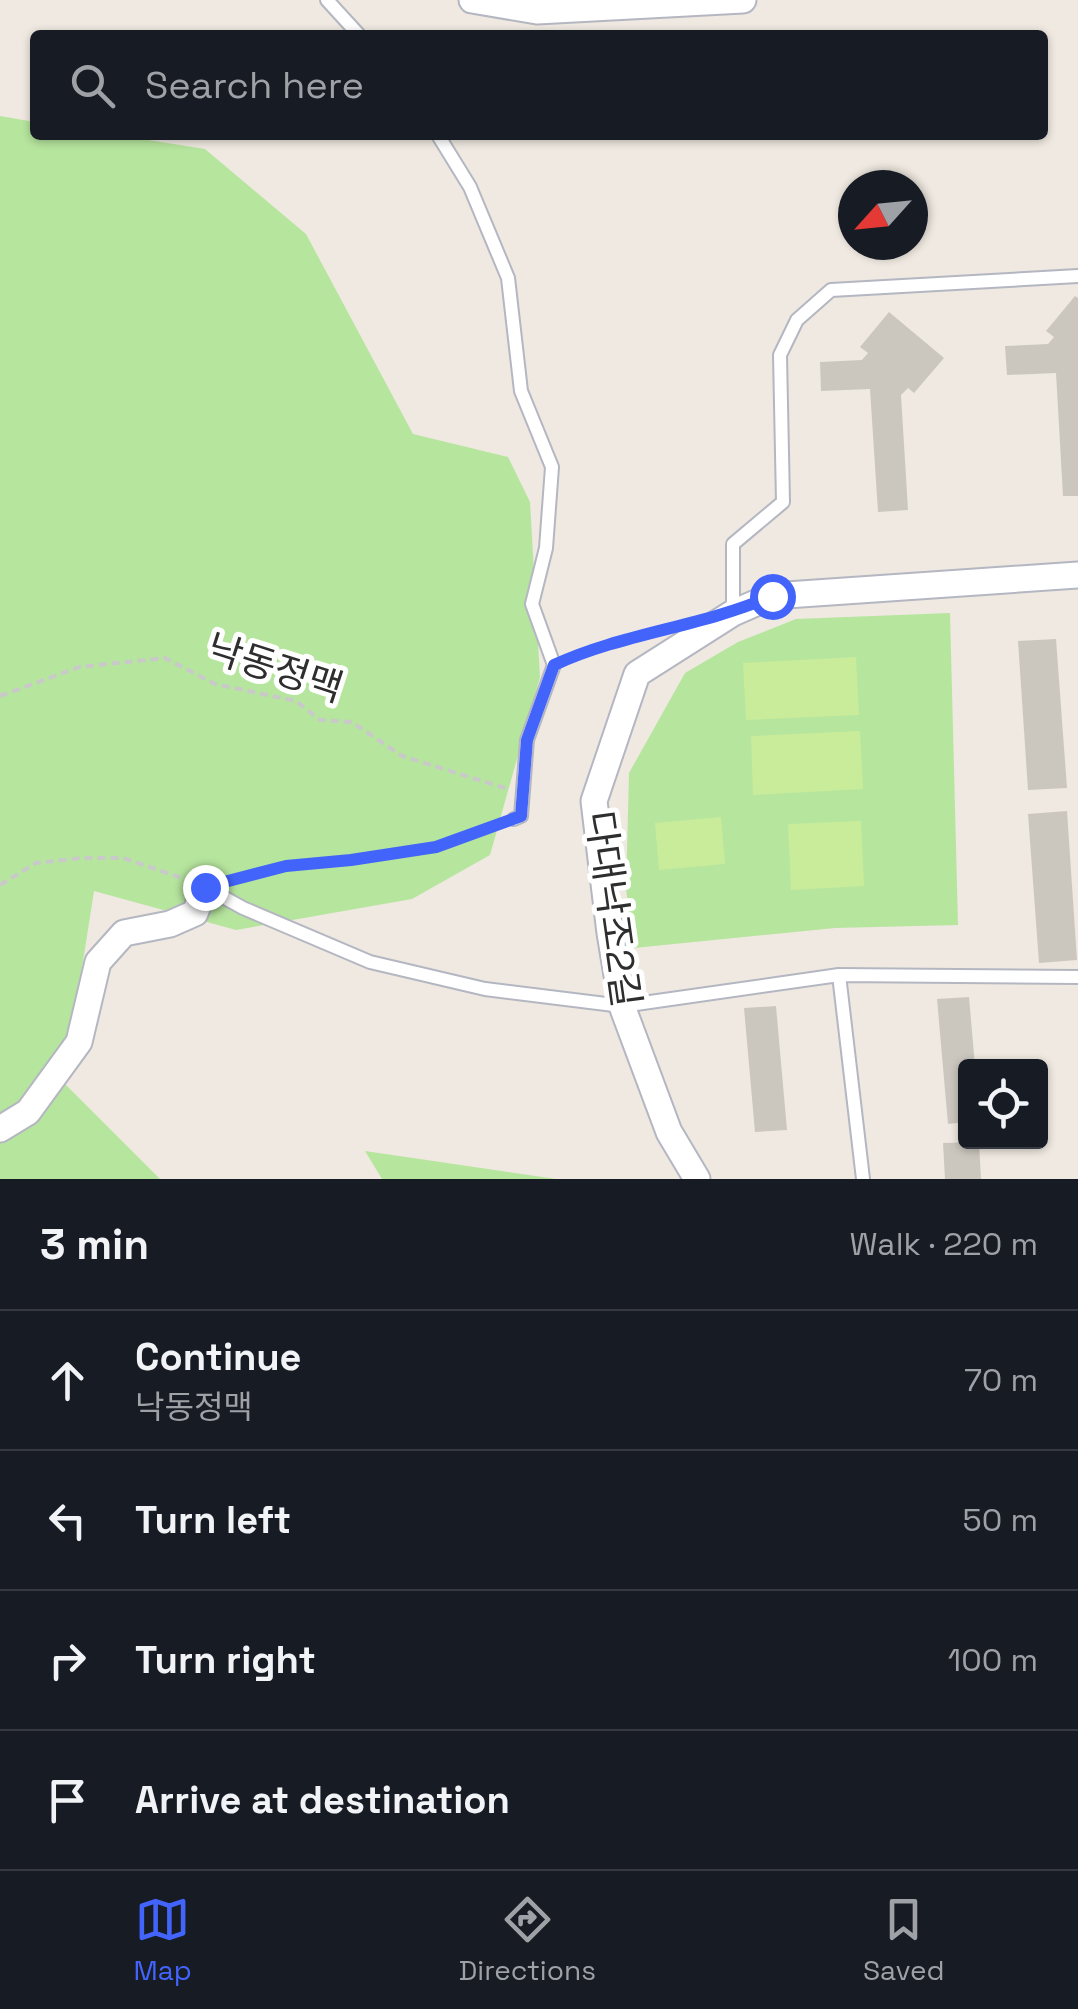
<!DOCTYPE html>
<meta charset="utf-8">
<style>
body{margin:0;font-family:"Space Grotesk","Noto Sans KR",sans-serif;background:#20242c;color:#f1f3f6}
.controls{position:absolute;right:30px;bottom:30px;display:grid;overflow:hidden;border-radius:10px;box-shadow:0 2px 8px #0004}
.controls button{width:90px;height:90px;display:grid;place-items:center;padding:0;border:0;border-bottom:2px solid #363941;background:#171b24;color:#f1f3f6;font:50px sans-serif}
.compass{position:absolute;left:838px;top:170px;width:90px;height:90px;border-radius:50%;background:#171b24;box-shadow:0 2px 8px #0004;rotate:243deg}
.stop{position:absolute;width:30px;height:30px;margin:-22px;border:8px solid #4264fb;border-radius:50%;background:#fff}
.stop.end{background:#4264fb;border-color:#fff;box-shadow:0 2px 10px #0008}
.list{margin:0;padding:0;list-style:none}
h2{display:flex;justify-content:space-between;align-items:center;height:130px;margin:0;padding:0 40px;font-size:42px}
h2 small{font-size:32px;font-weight:400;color:#9ea1a6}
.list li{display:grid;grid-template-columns:65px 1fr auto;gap:30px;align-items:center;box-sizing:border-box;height:140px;padding:0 40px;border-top:2px solid #363941}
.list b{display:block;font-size:38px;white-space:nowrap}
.list p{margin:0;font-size:32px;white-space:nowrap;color:#9ea1a6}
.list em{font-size:32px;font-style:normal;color:#9ea1a6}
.icon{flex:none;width:55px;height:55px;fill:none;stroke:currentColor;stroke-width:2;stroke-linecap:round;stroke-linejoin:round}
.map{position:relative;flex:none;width:1078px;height:1179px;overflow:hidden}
.search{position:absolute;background:#171b24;box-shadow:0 2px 8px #0004;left:30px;right:30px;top:30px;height:110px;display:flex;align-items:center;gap:25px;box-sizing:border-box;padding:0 35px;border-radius:10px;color:#9ea1a6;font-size:38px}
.sheet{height:690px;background:#171b24}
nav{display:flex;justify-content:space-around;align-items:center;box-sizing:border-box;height:140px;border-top:2px solid #363941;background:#171b24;font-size:28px;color:#9ea1a6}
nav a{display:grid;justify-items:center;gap:5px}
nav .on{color:#4264fb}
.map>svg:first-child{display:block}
</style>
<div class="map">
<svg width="1078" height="1179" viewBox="0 0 1078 1179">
<rect width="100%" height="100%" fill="#efe9e1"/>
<g fill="#b6e59e">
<polygon points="0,116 35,122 35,135 117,135 205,149 306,234 413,434 508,457 530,502 540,677 490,855 412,899 236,930 94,891 64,1083 160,1179 0,1179"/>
<polygon points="950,613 958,925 835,928 634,948 626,889 629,773 685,673 738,642 796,619"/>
<polygon points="365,1151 556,1179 382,1179"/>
</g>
<g fill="#c9ec9a">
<polygon points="856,657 859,715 746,720 743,663"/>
<polygon points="860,731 863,789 753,795 751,736"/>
<polygon points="721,817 725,864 659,870 655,823"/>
<polygon points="861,821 864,886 791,890 788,824"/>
</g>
<g fill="#cbc7bf">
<polygon points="1075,296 1078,298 1078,496 1063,496 1056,373 1007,375 1005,346 1048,344 1054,337 1046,331"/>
<polygon points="889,312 944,358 914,393 908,388 901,395 908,510 878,512 870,389 821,391 820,362 862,360 868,353 860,347"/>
<polygon points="1056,639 1067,788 1028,790 1018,641"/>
<polygon points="1067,811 1077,960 1039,963 1028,814"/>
<polygon points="969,997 975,1066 966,1066 966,1122 948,1124 937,999"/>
<polygon points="776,1006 787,1130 755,1132 744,1008"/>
<polygon points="979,1142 981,1179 945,1179 943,1143"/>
</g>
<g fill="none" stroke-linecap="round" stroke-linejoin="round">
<g stroke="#b4b7c1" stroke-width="16">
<g id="service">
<polyline points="327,0 359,35"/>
<polyline points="438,135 470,187 508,278 521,391 552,467 546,548 532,604 554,665 527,740 521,816 514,819"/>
<polyline points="733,612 733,544 783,502 780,355 797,320 831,290 1078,276"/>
<polyline points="205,887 243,908 370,962 485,989 622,1006 839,975 1078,977"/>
<polyline points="839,975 863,1179"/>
</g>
</g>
<g stroke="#b4b7c1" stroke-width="29">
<g id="minor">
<polyline points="472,0 537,11 743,0"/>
<polyline points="0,1129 28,1112 79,1042 98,962 124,933 170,924 195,913 205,887"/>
<polyline points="697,1179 669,1132 622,1006 610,933 594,801 637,674 733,613 772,596 1078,575"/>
</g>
</g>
<g stroke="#c9c9c9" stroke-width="4" stroke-dasharray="8 5" stroke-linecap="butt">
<polyline points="567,659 583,652 654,634"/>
<polyline points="0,696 79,667 165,658 215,684 296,701 320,720 352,722 402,756 508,789"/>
<polyline points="227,881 285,866 351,860 436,847 500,824"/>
<polyline points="0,885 36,863 82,858 123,858 185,879"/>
</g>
<use href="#service" stroke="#fff" stroke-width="12"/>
<use href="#minor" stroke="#fff" stroke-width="25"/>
</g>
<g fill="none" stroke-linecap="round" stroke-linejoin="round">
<path stroke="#4264fb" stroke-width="12" d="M205,887L286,866L351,860L436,847L521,816L527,740L554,665C623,633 701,627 772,596"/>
</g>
<g text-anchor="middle" stroke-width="10" stroke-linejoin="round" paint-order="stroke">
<g font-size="38" fill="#2e2e2e" stroke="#fff">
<text transform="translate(275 668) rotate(18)" y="13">낙동정맥</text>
<text transform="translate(613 909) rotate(82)" y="13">다대낙조2길</text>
</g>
</g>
</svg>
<div class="controls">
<button><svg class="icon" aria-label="locate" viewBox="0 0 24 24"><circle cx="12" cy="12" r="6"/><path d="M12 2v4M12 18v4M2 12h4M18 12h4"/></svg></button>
</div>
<svg class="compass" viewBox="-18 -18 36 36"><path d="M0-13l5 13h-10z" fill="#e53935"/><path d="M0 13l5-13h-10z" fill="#9ea1a6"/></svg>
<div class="stop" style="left:772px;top:596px"></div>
<div class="stop end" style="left:205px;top:887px"></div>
<div class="search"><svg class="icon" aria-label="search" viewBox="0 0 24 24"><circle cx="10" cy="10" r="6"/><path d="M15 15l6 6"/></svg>Search here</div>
</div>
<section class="sheet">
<h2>3 min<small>Walk · 220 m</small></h2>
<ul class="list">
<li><svg class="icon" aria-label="ahead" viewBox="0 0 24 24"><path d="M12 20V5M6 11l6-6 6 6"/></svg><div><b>Continue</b><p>낙동정맥</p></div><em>70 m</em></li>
<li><svg class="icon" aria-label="left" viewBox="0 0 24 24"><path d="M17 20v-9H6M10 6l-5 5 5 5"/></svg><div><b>Turn left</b></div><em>50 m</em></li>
<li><svg class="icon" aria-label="right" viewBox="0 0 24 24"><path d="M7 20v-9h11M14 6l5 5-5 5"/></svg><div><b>Turn right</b></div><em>100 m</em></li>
<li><svg class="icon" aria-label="arrive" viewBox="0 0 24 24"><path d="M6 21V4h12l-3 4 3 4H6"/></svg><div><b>Arrive at destination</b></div></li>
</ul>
</section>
<nav>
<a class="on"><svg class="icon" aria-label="map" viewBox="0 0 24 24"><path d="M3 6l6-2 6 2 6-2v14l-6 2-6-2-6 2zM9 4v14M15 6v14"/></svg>Map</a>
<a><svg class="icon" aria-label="directions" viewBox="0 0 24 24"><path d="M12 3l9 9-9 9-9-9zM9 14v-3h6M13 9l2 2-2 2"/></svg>Directions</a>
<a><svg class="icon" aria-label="saved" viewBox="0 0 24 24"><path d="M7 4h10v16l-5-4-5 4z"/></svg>Saved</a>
</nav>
